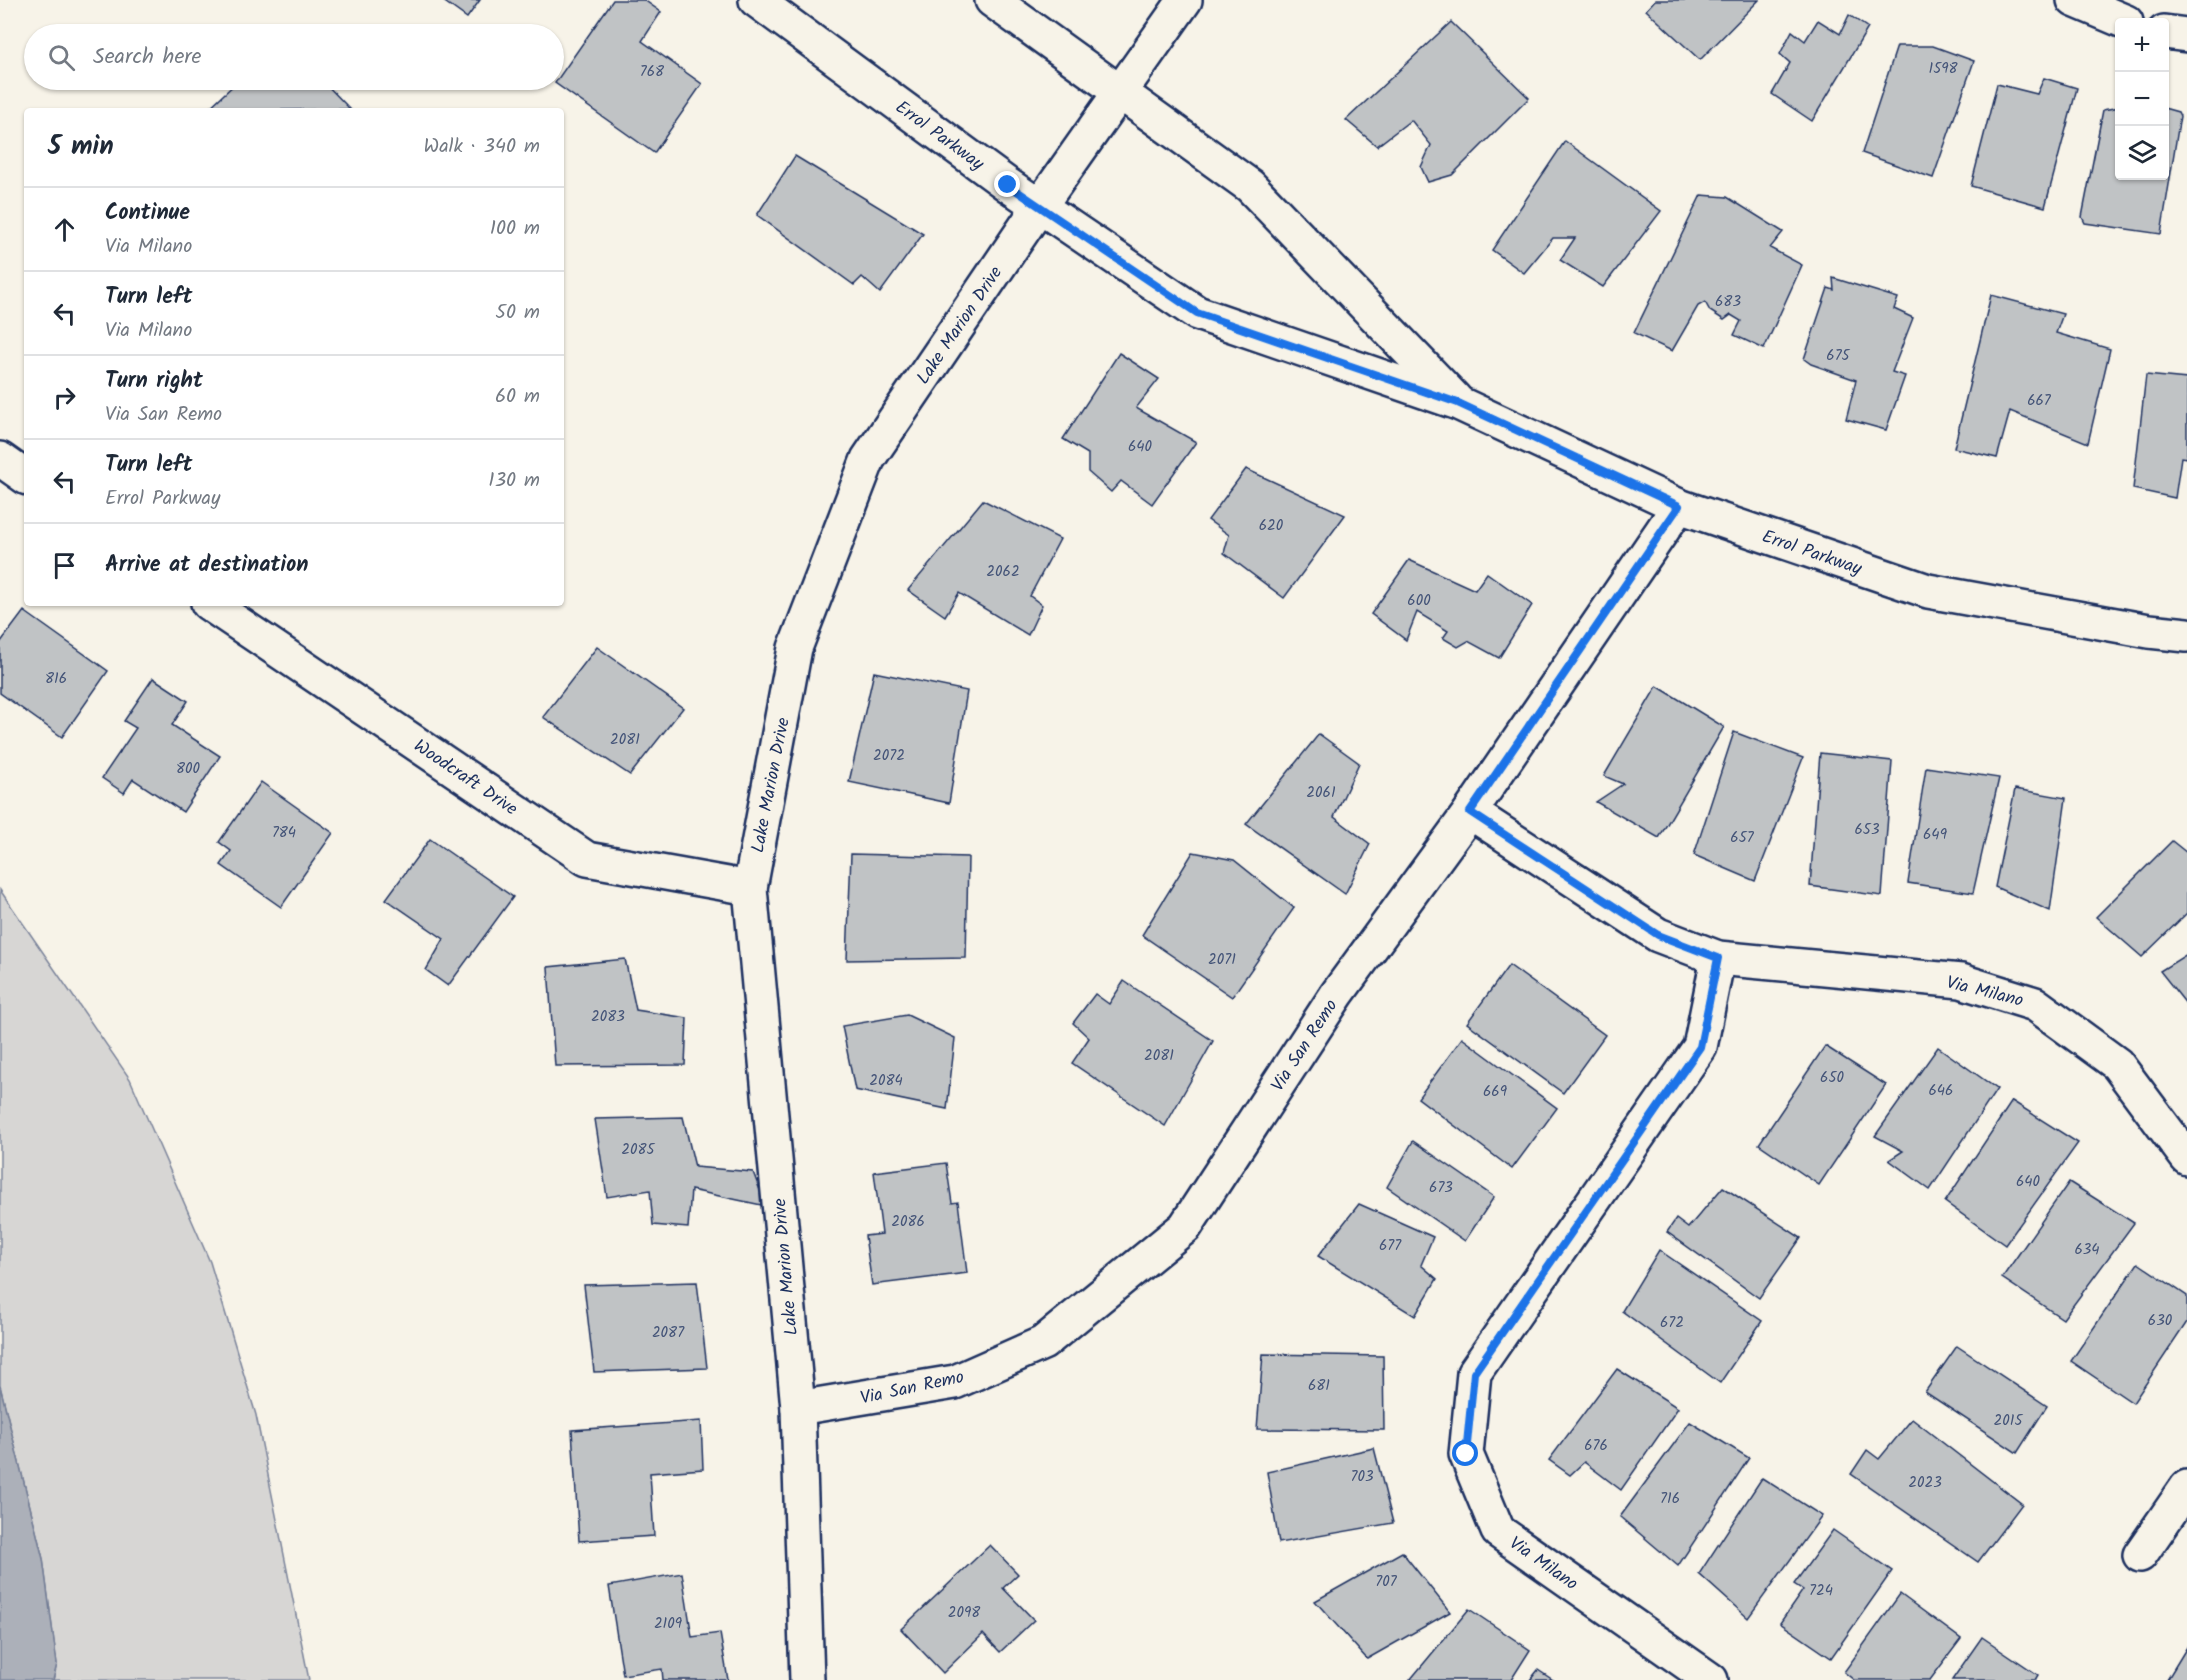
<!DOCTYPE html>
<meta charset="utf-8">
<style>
body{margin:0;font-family:Kalam,sans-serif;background:#f2f2f3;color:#1f2937}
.controls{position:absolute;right:18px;top:18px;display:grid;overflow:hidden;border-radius:6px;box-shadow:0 2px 4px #0004}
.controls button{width:54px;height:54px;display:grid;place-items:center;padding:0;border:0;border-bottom:2px solid #e0e1e3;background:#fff;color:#1f2937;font:30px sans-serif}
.stop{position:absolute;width:18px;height:18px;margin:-14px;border:4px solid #1a73e8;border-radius:50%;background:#fff}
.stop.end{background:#1a73e8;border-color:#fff;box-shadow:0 2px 6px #0008}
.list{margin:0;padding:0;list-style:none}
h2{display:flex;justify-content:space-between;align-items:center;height:78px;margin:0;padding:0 24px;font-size:26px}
h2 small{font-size:20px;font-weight:400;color:#747a83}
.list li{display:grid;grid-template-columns:39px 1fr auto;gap:18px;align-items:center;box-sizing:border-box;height:84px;padding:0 24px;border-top:2px solid #e0e1e3}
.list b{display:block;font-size:22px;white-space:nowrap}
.list p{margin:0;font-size:20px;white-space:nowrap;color:#747a83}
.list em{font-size:20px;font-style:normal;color:#747a83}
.icon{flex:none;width:33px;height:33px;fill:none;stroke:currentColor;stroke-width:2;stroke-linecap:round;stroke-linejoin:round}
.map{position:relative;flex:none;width:2187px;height:1680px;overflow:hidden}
.search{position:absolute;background:#fff;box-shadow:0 2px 4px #0004;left:24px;top:24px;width:540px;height:66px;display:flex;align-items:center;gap:15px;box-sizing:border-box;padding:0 21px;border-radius:33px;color:#747a83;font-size:22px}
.panel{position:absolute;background:#fff;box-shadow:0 2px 4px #0004;left:24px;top:108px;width:540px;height:498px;border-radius:6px}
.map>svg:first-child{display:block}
</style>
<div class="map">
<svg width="2187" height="1680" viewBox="0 0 2187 1680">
<rect width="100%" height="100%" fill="#f7f3e8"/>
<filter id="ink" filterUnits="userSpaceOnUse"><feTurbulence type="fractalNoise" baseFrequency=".0167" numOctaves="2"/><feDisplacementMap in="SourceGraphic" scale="12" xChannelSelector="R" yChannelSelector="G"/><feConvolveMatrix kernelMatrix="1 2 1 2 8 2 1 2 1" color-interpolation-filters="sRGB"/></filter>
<g filter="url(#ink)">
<polygon fill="#d7d6d4" stroke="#798299" stroke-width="1.5" points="0,890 130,1079 210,1262 256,1415 309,1680 53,1680 57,1664 43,1559 0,1386"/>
<polygon fill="#acb0b9" stroke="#727c95" stroke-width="1.5" points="0,1386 43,1559 57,1664 53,1680 0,1680"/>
<g fill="#c0c3c5" stroke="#1b2f5e" stroke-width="1.5">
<polygon points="442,0 480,0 467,18"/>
<polygon points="613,0 644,0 661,12 642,41 702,84 654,153 555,83"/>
<polygon points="1655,0 1759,0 1700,60 1646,10"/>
<polygon points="1849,15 1868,28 1812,121 1772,94 1790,63 1780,54 1792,31 1805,41 1818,20 1840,34"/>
<polygon points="1451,22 1529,98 1452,175 1428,182 1421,167 1431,145 1411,120 1377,146 1346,120"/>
<polygon points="1897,46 1933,46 1974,61 1933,178 1862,153"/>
<polygon points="2044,78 2077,88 2045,207 1971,186 1997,84 2037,94"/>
<polygon points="239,80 322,80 350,109 206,111"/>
<polygon points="2120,107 2120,176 2164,176 2164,108 2178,112 2180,116 2161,234 2085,223 2082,217 2103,110"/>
<polygon points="1565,141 1661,211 1603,287 1560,260 1575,238 1553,238 1524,273 1492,250"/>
<polygon points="795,156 923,234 880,293 862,277 854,285 757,215"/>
<polygon points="1701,195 1727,197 1783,232 1770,248 1802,265 1764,349 1734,335 1741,321 1731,315 1724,320 1710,311 1705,302 1698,306 1672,351 1634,333"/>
<polygon points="1833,278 1898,298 1894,309 1913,318 1892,372 1905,376 1886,430 1846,419 1856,380 1811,364 1804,359 1828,288 1834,290"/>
<polygon points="1991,295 2063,314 2056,333 2110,349 2088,443 2010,411 1997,458 1954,448"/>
<polygon points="1119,353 1159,379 1136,408 1196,442 1152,504 1121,481 1111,492 1088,472 1088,454 1063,439"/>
<polygon points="2146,375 2187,379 2187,458 2181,457 2175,498 2133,489"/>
<polygon points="1246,469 1345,515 1284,598 1224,553 1229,535 1208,520"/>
<polygon points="983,500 1060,539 1030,596 1042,605 1028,635 959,593 945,616 908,590"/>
<polygon points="1409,560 1475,590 1487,573 1532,605 1499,658 1468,641 1458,647 1443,638 1448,631 1417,612 1406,640 1371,614"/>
<polygon points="24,611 108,671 62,737 0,693 0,643"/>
<polygon points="597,647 683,708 630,775 543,717"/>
<polygon points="874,672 967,691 949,803 849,782"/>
<polygon points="153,678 188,701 172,725 220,756 183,812 133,779 124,793 102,778 136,728 124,721"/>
<polygon points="1657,686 1724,727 1659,838 1596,802 1623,784 1604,776"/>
<polygon points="1734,732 1803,758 1755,881 1694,855"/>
<polygon points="1319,734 1359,763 1334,817 1370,844 1345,894 1246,824"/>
<polygon points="1820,753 1892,761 1882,896 1810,886"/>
<polygon points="1926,767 1999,778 1973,893 1908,883"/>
<polygon points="261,782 333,833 281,907 221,865 231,851 219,842"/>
<polygon points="2015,789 2066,798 2050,911 1995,887"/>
<polygon points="430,839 513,897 448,986 426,970 444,939 386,899"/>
<polygon points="2172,841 2187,853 2187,913 2142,957 2096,917"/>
<polygon points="1193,852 1234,860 1294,908 1232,997 1142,935"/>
<polygon points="851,854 968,857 966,958 847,960"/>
<polygon points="2187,954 2187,1005 2160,971"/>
<polygon points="625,959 636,1010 687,1018 685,1065 555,1066 548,967"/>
<polygon points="1509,965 1605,1035 1563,1093 1467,1023"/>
<polygon points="1124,981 1213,1041 1165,1126 1072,1063 1089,1038 1073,1023 1095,994 1109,1004"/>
<polygon points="907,1015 955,1038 947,1109 855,1090 842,1026"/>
<polygon points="1462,1038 1557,1108 1512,1169 1418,1098"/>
<polygon points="1825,1046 1886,1085 1819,1185 1759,1144"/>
<polygon points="1938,1047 1997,1089 1930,1190 1889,1160 1903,1151 1875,1136"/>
<polygon points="2012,1101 2078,1143 2005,1245 1945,1202"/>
<polygon points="683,1117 695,1167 753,1172 766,1206 691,1190 688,1228 653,1225 650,1190 607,1197 595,1119"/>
<polygon points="1413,1141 1494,1197 1465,1241 1387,1187"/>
<polygon points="946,1163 952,1203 958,1202 967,1273 872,1285 865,1236 882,1234 874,1172"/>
<polygon points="2069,1182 2134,1223 2063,1319 2002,1278"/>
<polygon points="1723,1187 1801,1238 1759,1298 1667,1232 1676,1219 1688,1228"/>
<polygon points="1359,1204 1433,1237 1421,1265 1437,1279 1415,1316 1318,1256"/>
<polygon points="1659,1250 1762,1321 1720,1383 1622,1311"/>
<polygon points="2138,1263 2187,1296 2187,1322 2133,1403 2071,1361"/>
<polygon points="697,1282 707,1368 594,1372 584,1285"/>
<polygon points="1957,1346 2047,1406 2017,1453 1925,1392"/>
<polygon points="1263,1354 1383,1356 1384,1430 1257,1429"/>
<polygon points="1617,1369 1678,1408 1621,1490 1584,1462 1570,1475 1549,1460"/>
<polygon points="1912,1419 2022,1504 1978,1562 1851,1474 1867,1450 1879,1459"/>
<polygon points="701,1421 703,1469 650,1473 654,1536 579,1541 572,1430"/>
<polygon points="1690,1422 1749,1458 1678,1566 1620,1517"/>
<polygon points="1374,1448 1393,1523 1279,1543 1267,1472"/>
<polygon points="1762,1478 1822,1516 1748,1618 1699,1574"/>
<polygon points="1833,1530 1892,1571 1831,1658 1780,1623 1803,1590 1794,1584"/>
<polygon points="990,1545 1018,1574 1003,1588 1034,1620 1000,1652 983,1634 943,1673 901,1629"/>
<polygon points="1402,1552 1450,1612 1367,1659 1315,1601"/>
<polygon points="682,1573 692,1637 720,1633 728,1680 663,1680 662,1669 623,1675 609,1586"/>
<polygon points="1900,1594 1961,1639 1930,1680 1854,1680 1844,1672"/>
<polygon points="1469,1609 1530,1650 1511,1680 1410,1680"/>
<polygon points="1982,1637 2038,1675 2035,1680 1952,1680"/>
<polygon points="2187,1647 2187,1680 2167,1680"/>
<polygon points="1538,1670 1553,1680 1530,1680"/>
</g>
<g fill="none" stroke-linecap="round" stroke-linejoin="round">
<g stroke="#1b2f5e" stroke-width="38">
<g id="minor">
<polyline points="756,0 1008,185 1197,313 1458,403 1679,506 1928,591 2149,631 2187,635"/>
<polyline points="992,0 1250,186 1455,399"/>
<polyline points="2074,0 2126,22"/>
<polyline points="2164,32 2187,35"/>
<polyline points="0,459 27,478"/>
<polyline points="208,603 587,859 750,888"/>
<polyline points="1470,812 1658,935 1718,958 1961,981 2035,1004 2117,1064 2187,1158"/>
<polyline points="798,1408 955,1382 1043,1343 1185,1227 1337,994 1470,812 1679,506"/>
<polyline points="2140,1555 2187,1487"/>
<polyline points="807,1680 798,1408 750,888 795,648 868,459 1039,207 1185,0"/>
<polyline points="1711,1680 1498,1531 1466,1454 1474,1373 1700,1047 1718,958"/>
</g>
</g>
<use href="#minor" stroke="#f7f3e8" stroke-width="33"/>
</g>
</g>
<g fill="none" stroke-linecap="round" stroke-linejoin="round" filter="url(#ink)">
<polyline stroke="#1a73e8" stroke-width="8" points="1008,185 1197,313 1458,403 1679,506 1470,812 1658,935 1718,958 1700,1047 1474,1373 1466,1454"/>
</g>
<g text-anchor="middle" stroke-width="5" stroke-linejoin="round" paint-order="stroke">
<g font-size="15" fill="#445478">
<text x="1943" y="73">1598</text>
<text x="652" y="76">768</text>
<text x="1728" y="306">683</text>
<text x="1838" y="360">675</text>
<text x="2039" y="405">667</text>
<text x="1140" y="451">640</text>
<text x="1271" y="530">620</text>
<text x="1003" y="576">2062</text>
<text x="1419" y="605">600</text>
<text x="56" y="683">816</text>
<text x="625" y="744">2081</text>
<text x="889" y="760">2072</text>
<text x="188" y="773">800</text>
<text x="1321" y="797">2061</text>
<text x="1867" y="834">653</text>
<text x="284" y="837">784</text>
<text x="1935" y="839">649</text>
<text x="1742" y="842">657</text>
<text x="1222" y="964">2071</text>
<text x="608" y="1021">2083</text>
<text x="1159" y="1060">2081</text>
<text x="1832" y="1082">650</text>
<text x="886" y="1085">2084</text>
<text x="1941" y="1095">646</text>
<text x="1495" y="1096">669</text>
<text x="638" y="1154">2085</text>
<text x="2028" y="1186">640</text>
<text x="1441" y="1192">673</text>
<text x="908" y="1226">2086</text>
<text x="1390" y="1250">677</text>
<text x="2087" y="1254">634</text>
<text x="2160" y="1325">630</text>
<text x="1672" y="1327">672</text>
<text x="668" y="1337">2087</text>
<text x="1319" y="1390">681</text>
<text x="2008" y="1425">2015</text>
<text x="1596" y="1450">676</text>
<text x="1362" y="1481">703</text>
<text x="1925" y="1487">2023</text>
<text x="1670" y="1503">716</text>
<text x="1386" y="1586">707</text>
<text x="1821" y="1595">724</text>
<text x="964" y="1617">2098</text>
<text x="668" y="1628">2109</text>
</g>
<g font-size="18" fill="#1b2f5e" stroke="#f7f3e8">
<text transform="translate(940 135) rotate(36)" y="6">Errol Parkway</text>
<text transform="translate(959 325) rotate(-56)" y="6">Lake Marion Drive</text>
<text transform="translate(1812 552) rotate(19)" y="6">Errol Parkway</text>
<text transform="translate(466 777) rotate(34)" y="6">Woodcraft Drive</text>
<text transform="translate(770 785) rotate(-79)" y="6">Lake Marion Drive</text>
<text transform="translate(1985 991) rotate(14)" y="6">Via Milano</text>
<text transform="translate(1304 1045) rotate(-57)" y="6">Via San Remo</text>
<text transform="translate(785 1267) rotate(-95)" y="6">Lake Marion Drive</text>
<text transform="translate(912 1387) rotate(-12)" y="6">Via San Remo</text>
<text transform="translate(1544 1563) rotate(35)" y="6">Via Milano</text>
</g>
</g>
</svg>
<div class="controls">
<button>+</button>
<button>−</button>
<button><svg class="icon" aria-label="layers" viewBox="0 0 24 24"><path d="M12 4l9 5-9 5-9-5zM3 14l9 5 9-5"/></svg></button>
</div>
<div class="stop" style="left:1466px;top:1454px"></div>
<div class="stop end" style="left:1008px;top:185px"></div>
<div class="search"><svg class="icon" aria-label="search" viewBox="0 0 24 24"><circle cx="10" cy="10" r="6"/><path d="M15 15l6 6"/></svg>Search here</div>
<section class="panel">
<h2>5 min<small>Walk · 340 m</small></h2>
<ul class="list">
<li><svg class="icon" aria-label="ahead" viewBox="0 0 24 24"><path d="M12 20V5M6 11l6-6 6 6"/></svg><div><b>Continue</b><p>Via Milano</p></div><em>100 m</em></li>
<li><svg class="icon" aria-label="left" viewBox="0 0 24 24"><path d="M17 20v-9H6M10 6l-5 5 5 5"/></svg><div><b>Turn left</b><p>Via Milano</p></div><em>50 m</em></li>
<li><svg class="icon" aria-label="right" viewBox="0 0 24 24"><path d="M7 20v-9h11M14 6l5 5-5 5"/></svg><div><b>Turn right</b><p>Via San Remo</p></div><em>60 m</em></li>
<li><svg class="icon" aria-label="left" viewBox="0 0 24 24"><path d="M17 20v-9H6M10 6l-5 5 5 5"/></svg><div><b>Turn left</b><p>Errol Parkway</p></div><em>130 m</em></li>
<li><svg class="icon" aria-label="arrive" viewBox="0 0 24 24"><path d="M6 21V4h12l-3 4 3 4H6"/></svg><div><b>Arrive at destination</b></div></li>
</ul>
</section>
</div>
